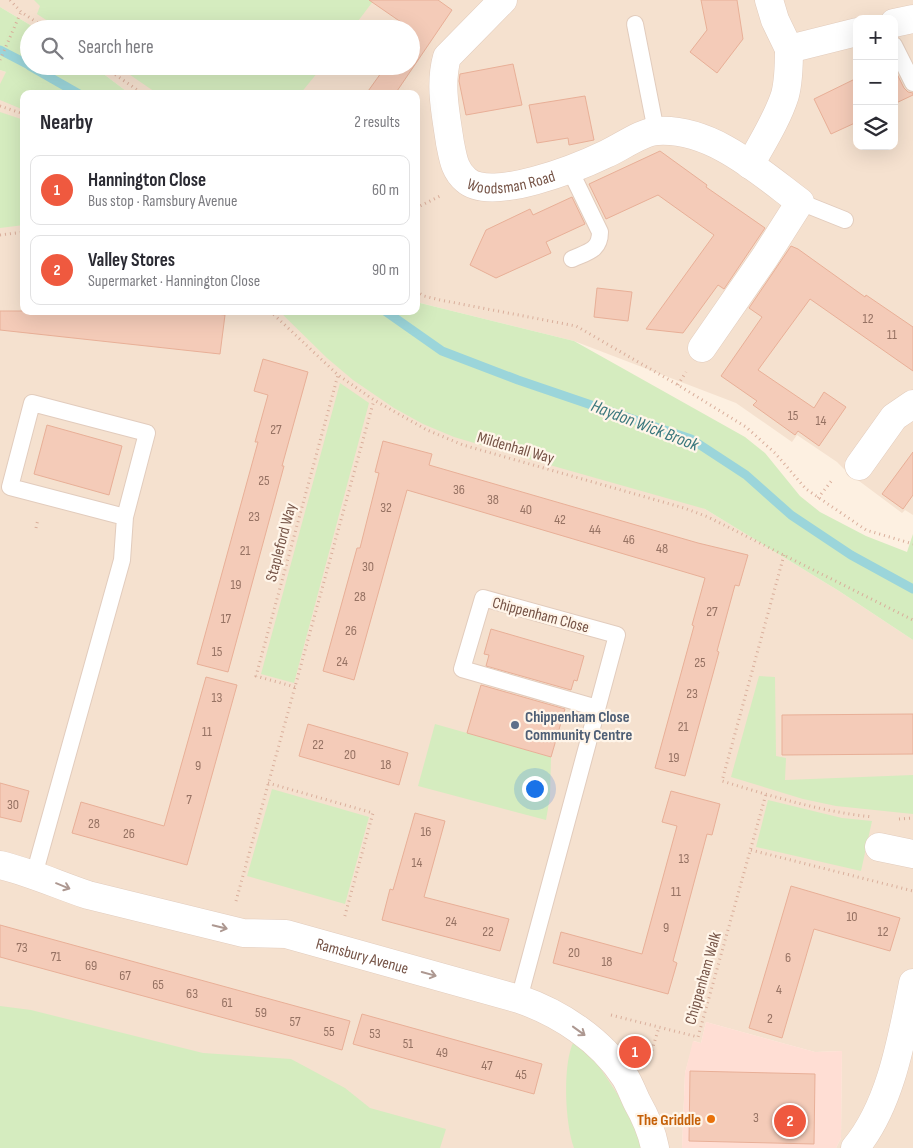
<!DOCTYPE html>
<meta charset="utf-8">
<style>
body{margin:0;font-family:"Sofia Sans Condensed",sans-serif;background:#f7f7f7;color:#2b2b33}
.controls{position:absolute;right:15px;top:15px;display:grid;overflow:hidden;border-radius:10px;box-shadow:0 5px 20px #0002}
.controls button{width:45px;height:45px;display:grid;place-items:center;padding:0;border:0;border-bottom:1px solid #e1e1e2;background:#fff;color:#2b2b33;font:25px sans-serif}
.you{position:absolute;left:534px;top:788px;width:18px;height:18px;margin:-12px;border:4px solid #fff;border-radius:50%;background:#1a73e8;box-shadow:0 0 0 8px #1a73e833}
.badge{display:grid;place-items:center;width:32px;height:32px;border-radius:50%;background:#ef593f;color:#fff;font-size:16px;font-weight:700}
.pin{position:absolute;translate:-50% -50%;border:2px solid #fff;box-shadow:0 1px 5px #0006}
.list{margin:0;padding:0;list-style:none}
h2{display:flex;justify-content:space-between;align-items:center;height:65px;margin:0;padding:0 20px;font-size:21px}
h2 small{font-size:16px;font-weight:400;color:#7c7c81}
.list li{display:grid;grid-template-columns:32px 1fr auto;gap:15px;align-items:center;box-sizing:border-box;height:70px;margin:0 10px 10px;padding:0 10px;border:1px solid #e1e1e2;border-radius:10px}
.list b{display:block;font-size:19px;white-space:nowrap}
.list p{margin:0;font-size:16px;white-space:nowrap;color:#7c7c81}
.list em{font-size:16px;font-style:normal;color:#7c7c81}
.icon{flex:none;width:28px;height:28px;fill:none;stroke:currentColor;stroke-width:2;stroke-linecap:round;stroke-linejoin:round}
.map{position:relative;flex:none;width:913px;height:1148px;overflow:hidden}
.search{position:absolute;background:#fff;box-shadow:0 5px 20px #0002;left:20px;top:20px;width:400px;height:55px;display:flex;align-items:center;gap:12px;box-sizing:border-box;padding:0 18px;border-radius:28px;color:#7c7c81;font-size:19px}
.panel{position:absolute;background:#fff;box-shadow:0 5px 20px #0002;left:20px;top:90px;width:400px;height:225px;border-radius:10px}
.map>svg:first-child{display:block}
</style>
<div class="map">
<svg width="913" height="1148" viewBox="0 0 913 1148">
<rect width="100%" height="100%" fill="#fdf0e1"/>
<g fill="#f5e1cf" fill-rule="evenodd">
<path d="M0,0H913V515L905,510L902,513L847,472L837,462L797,435L792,442L736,403L574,341L416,302V94H130L93,66H411V29H37L0,7ZM857,19H894V146H857Z"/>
<polygon points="0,70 6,72 24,94 24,311 304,311 705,509 839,591 913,640 913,1148 836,1148 841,1138 842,1051 815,1052 706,1022 701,1043 694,1041 685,1073 682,1148 0,1148"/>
</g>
<polygon fill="#ffded4" points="706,1022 815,1052 842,1051 841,1138 836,1148 682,1148 685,1073 693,1041 701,1043"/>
<g fill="#d5ecbf">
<polygon points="34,0 374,0 352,29 60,29 37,14 40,6"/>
<polygon points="0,7 37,29 29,29 29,66 93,66 130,94 24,94 24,110 0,100 0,84 6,72 0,70"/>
<polygon points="117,66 323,66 300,94 158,94"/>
<polygon points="0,112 24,120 24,225 0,228"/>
<polygon points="416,302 574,341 745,437 765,453 800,496 820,512 866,536 907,552 913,534 913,640 839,591 705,509 525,458 454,437 423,424 394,408 353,380 327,358 279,311 416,311"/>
<polygon points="340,383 369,403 294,683 261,674"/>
<polygon points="759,676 775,677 776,756 786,758 785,780 913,775 913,814 836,806 803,799 731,777"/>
<polygon points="435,724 551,757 550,797 546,820 418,786"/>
<polygon points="272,789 369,817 345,904 247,876"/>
<polygon points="768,800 842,818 872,821 861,871 756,847"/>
<polygon points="0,1006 31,1010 203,1053 291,1059 345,1088 370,1108 446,1129 440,1148 0,1148"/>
<path d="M574,1041L591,1054L620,1098L637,1126L644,1148H574C565,1125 562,1063 574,1041Z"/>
</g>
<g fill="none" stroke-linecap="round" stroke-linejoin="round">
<g stroke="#9bd5da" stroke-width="9">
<polyline points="0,50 29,65"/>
<polyline points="30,66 79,94"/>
<polyline points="385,311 442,351 518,380 691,439 746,475 791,515 851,555 913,589"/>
</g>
</g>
<g fill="#f4cbb8" stroke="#e8af97">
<polygon points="369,0 438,0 452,10 395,94 366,94 386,66 411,66 411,29"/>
<polygon points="701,0 737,0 743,39 717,73 690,52 707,30"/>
<polygon points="513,64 522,105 466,115 459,81 460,74"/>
<polygon points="894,68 904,88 908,92 913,93 913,95 894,104"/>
<polygon points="857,78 857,122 831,134 814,99"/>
<polygon points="585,96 594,140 569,145 568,138 537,143 529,105"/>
<polygon points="660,151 707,185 706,187 765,228 724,289 718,285 683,333 646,329 714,235 658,195 606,219 589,184"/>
<polygon points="572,197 585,224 546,242 551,253 496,278 470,265 486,230 530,209 533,215"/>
<polygon points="791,246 798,249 865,297 866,295 913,327 913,371 810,299 758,370 814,408 824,392 846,407 819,446 798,431 795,435 753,405 757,401 721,376 762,317 749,308"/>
<polygon points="597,288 632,292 628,321 594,317"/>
<polygon points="0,311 192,311 225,315 220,354 0,330"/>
<polygon points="263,359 308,372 282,466 284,466 228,672 197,664 258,442 255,442 268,395 254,391"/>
<polygon points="47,425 122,446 109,495 34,474"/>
<polygon points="383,441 432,454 429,465 698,543 748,555 739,586 735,585 717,651 719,652 685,776 655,768 694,626 692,625 705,578 472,509 407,490 354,680 323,671 357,548 360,548 379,473 375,472"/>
<polygon points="913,452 913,495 903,509 882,494"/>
<polygon points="491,629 584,656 577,681 574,680 571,690 486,666 489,655 484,654"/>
<polygon points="206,677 237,685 187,865 72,833 81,802 164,826"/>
<polygon points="481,685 565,709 551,757 467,733"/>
<polygon points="913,714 913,754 782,755 782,715"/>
<polygon points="308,724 408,753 399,785 299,756"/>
<polygon points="0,783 29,791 21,822 0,817"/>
<polygon points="671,791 720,804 712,835 707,834 673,961 677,963 668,994 553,963 561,932 642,954 677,826 662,822"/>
<polygon points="415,813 445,821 424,897 509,919 500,951 382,920 390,889 393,890"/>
<polygon points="791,886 900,918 890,951 814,929 782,1038 749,1028"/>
<polygon points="0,925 350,1021 342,1050 0,957"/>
<polygon points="362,1014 542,1064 534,1094 353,1044"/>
<polygon points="690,1071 815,1074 814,1144 689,1141"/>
</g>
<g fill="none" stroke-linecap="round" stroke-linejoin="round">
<g stroke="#e2ccbd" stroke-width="18">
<g id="service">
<polyline points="635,24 656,131"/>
<polyline points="894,45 913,83"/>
<path d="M569,168L600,232C600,251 587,252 572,259"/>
<polyline points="800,202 845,220"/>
<polyline points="34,875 122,560 125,517 147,433 32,403 10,487 125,517"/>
<polyline points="519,999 617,635 483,598 462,669 597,708"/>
</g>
</g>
<g stroke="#e2ccbd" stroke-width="29">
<g id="minor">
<path id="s1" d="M503,0L447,57C439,85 446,115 450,143C453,157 454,170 466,180C491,203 579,167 606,154C620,148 643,131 658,131C712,128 760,172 800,202L765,257L702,348"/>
<polyline points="769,0 775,20 789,49 857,32"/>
<polyline points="894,23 913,19"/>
<path d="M750,165C762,143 777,120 785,95C789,80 789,64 789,49"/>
<polyline points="859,466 894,417 913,404"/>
<polyline points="879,847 913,854"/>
<path id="s2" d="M0,865C30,872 58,885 88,895L243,933L286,934L519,999C560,1013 601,1040 625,1077C630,1085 633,1094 637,1102C645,1116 652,1132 655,1148"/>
<path d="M855,1148C891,1105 902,1037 913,983"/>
</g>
</g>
<g stroke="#d9ae9b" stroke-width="3" stroke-dasharray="1 4" stroke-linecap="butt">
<polyline points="10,0 21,12 47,29"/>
<polyline points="0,60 21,12"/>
<polyline points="103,66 143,94"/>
<polyline points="0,106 24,114"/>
<polyline points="416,208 440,196"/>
<polyline points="0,235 24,232"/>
<polyline points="416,291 424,296 440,300 576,326 678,385 746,427 775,453 806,489 866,530 913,544"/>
<polyline points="270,311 338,375 374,400 427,430 463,445 684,508 708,517 913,620"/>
<polyline points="678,385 686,372"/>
<polyline points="818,498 833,479"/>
<polyline points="36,528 38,519"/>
<path d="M784,555L722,781C771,796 822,812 873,817"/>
<polyline points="295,687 256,676 338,375"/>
<polyline points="268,783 373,813 344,919"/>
<polyline points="899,819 913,818"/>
<polyline points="751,850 913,891"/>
<polyline points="236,901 374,400"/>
<polyline points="611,1015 698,1037 766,794"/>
<polyline points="649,1060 659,1027"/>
</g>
<use href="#service" stroke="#fff" stroke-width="16"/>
<use href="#minor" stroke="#fff" stroke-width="28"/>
</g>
<defs><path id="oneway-shaft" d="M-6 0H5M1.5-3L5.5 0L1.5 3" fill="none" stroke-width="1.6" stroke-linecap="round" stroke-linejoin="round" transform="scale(1.25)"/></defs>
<g stroke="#ad9891">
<use href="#oneway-shaft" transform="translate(63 886) rotate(22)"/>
<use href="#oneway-shaft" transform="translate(220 927) rotate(14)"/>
<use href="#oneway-shaft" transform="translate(429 974) rotate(15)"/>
<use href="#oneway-shaft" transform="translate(579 1031) rotate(36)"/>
</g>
<circle fill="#5c6f8a" stroke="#fff5e9" stroke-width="2" cx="515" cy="725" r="5"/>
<circle fill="#e8710a" stroke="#fff5e9" stroke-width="2" cx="711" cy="1119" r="5"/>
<g text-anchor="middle" stroke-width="4.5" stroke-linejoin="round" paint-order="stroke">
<g font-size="14" fill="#967263">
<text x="868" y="323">12</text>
<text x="892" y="339">11</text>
<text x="793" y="420">15</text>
<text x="821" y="425">14</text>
<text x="276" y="434">27</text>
<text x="264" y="485">25</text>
<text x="459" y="494">36</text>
<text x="493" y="504">38</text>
<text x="386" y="512">32</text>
<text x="526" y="514">40</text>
<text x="254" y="521">23</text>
<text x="560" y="524">42</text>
<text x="595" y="534">44</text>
<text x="629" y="544">46</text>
<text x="662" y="553">48</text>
<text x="245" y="555">21</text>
<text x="368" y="571">30</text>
<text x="236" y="589">19</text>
<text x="360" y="601">28</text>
<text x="712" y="616">27</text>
<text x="226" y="623">17</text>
<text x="351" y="635">26</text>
<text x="217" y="656">15</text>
<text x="342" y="666">24</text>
<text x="700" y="667">25</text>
<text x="692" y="698">23</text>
<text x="217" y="702">13</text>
<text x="683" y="731">21</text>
<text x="207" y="736">11</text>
<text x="318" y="749">22</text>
<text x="350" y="759">20</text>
<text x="674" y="762">19</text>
<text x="386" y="769">18</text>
<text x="198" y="770">9</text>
<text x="189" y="804">7</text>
<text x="13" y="809">30</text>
<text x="94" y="828">28</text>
<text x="426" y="836">16</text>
<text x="129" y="838">26</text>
<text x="684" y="863">13</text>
<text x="417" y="867">14</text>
<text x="676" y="896">11</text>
<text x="852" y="921">10</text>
<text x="451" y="926">24</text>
<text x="666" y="932">9</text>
<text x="488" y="936">22</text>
<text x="883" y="936">12</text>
<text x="22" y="952">73</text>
<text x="574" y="957">20</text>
<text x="56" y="961">71</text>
<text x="788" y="962">6</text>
<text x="607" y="966">18</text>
<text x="91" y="970">69</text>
<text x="125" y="980">67</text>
<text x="158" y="989">65</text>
<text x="779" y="994">4</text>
<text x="192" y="998">63</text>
<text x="227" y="1007">61</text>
<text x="261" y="1017">59</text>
<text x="770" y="1023">2</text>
<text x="295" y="1026">57</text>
<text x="329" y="1036">55</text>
<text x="375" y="1038">53</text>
<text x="408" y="1048">51</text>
<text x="442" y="1057">49</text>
<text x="487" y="1070">47</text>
<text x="521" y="1079">45</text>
<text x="756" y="1122">3</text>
</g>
<g font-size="16" fill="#765447" stroke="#fff5e9">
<text dy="6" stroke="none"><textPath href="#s1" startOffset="255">Woodsman Road</textPath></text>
<text transform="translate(516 447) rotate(16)" y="6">Mildenhall Way</text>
<text transform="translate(280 542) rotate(-75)" y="6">Stapleford Way</text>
<text transform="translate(541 614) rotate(15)" y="6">Chippenham Close</text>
<text dy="6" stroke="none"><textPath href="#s2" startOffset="375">Ramsbury Avenue</textPath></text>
<text transform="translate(702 978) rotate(-74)" y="6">Chippenham Walk</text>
</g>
<g font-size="16" font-weight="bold" fill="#4e5e75" stroke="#fff5e9" text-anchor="start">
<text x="525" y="722">Chippenham Close<tspan x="525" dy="18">Community Centre</tspan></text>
</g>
<g font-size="16" font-weight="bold" fill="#c56008" stroke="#fff5e9" text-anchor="end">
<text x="701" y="1125">The Griddle</text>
</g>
<g font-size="18" font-style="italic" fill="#3a777d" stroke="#fff5e9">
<text transform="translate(645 425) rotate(21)" y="6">Haydon Wick Brook</text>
</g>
</g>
</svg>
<div class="controls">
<button>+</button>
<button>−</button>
<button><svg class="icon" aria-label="layers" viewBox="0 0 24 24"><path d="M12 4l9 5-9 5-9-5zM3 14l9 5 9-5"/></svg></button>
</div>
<div class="you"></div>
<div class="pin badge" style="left:635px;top:1052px">1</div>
<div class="pin badge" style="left:790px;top:1121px">2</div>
<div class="search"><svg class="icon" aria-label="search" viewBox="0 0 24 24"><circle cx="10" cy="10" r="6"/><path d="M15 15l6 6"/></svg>Search here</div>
<section class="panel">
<h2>Nearby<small>2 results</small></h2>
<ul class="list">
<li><span class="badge">1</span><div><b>Hannington Close</b><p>Bus stop · Ramsbury Avenue</p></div><em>60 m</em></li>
<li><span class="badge">2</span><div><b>Valley Stores</b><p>Supermarket · Hannington Close</p></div><em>90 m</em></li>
</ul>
</section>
</div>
